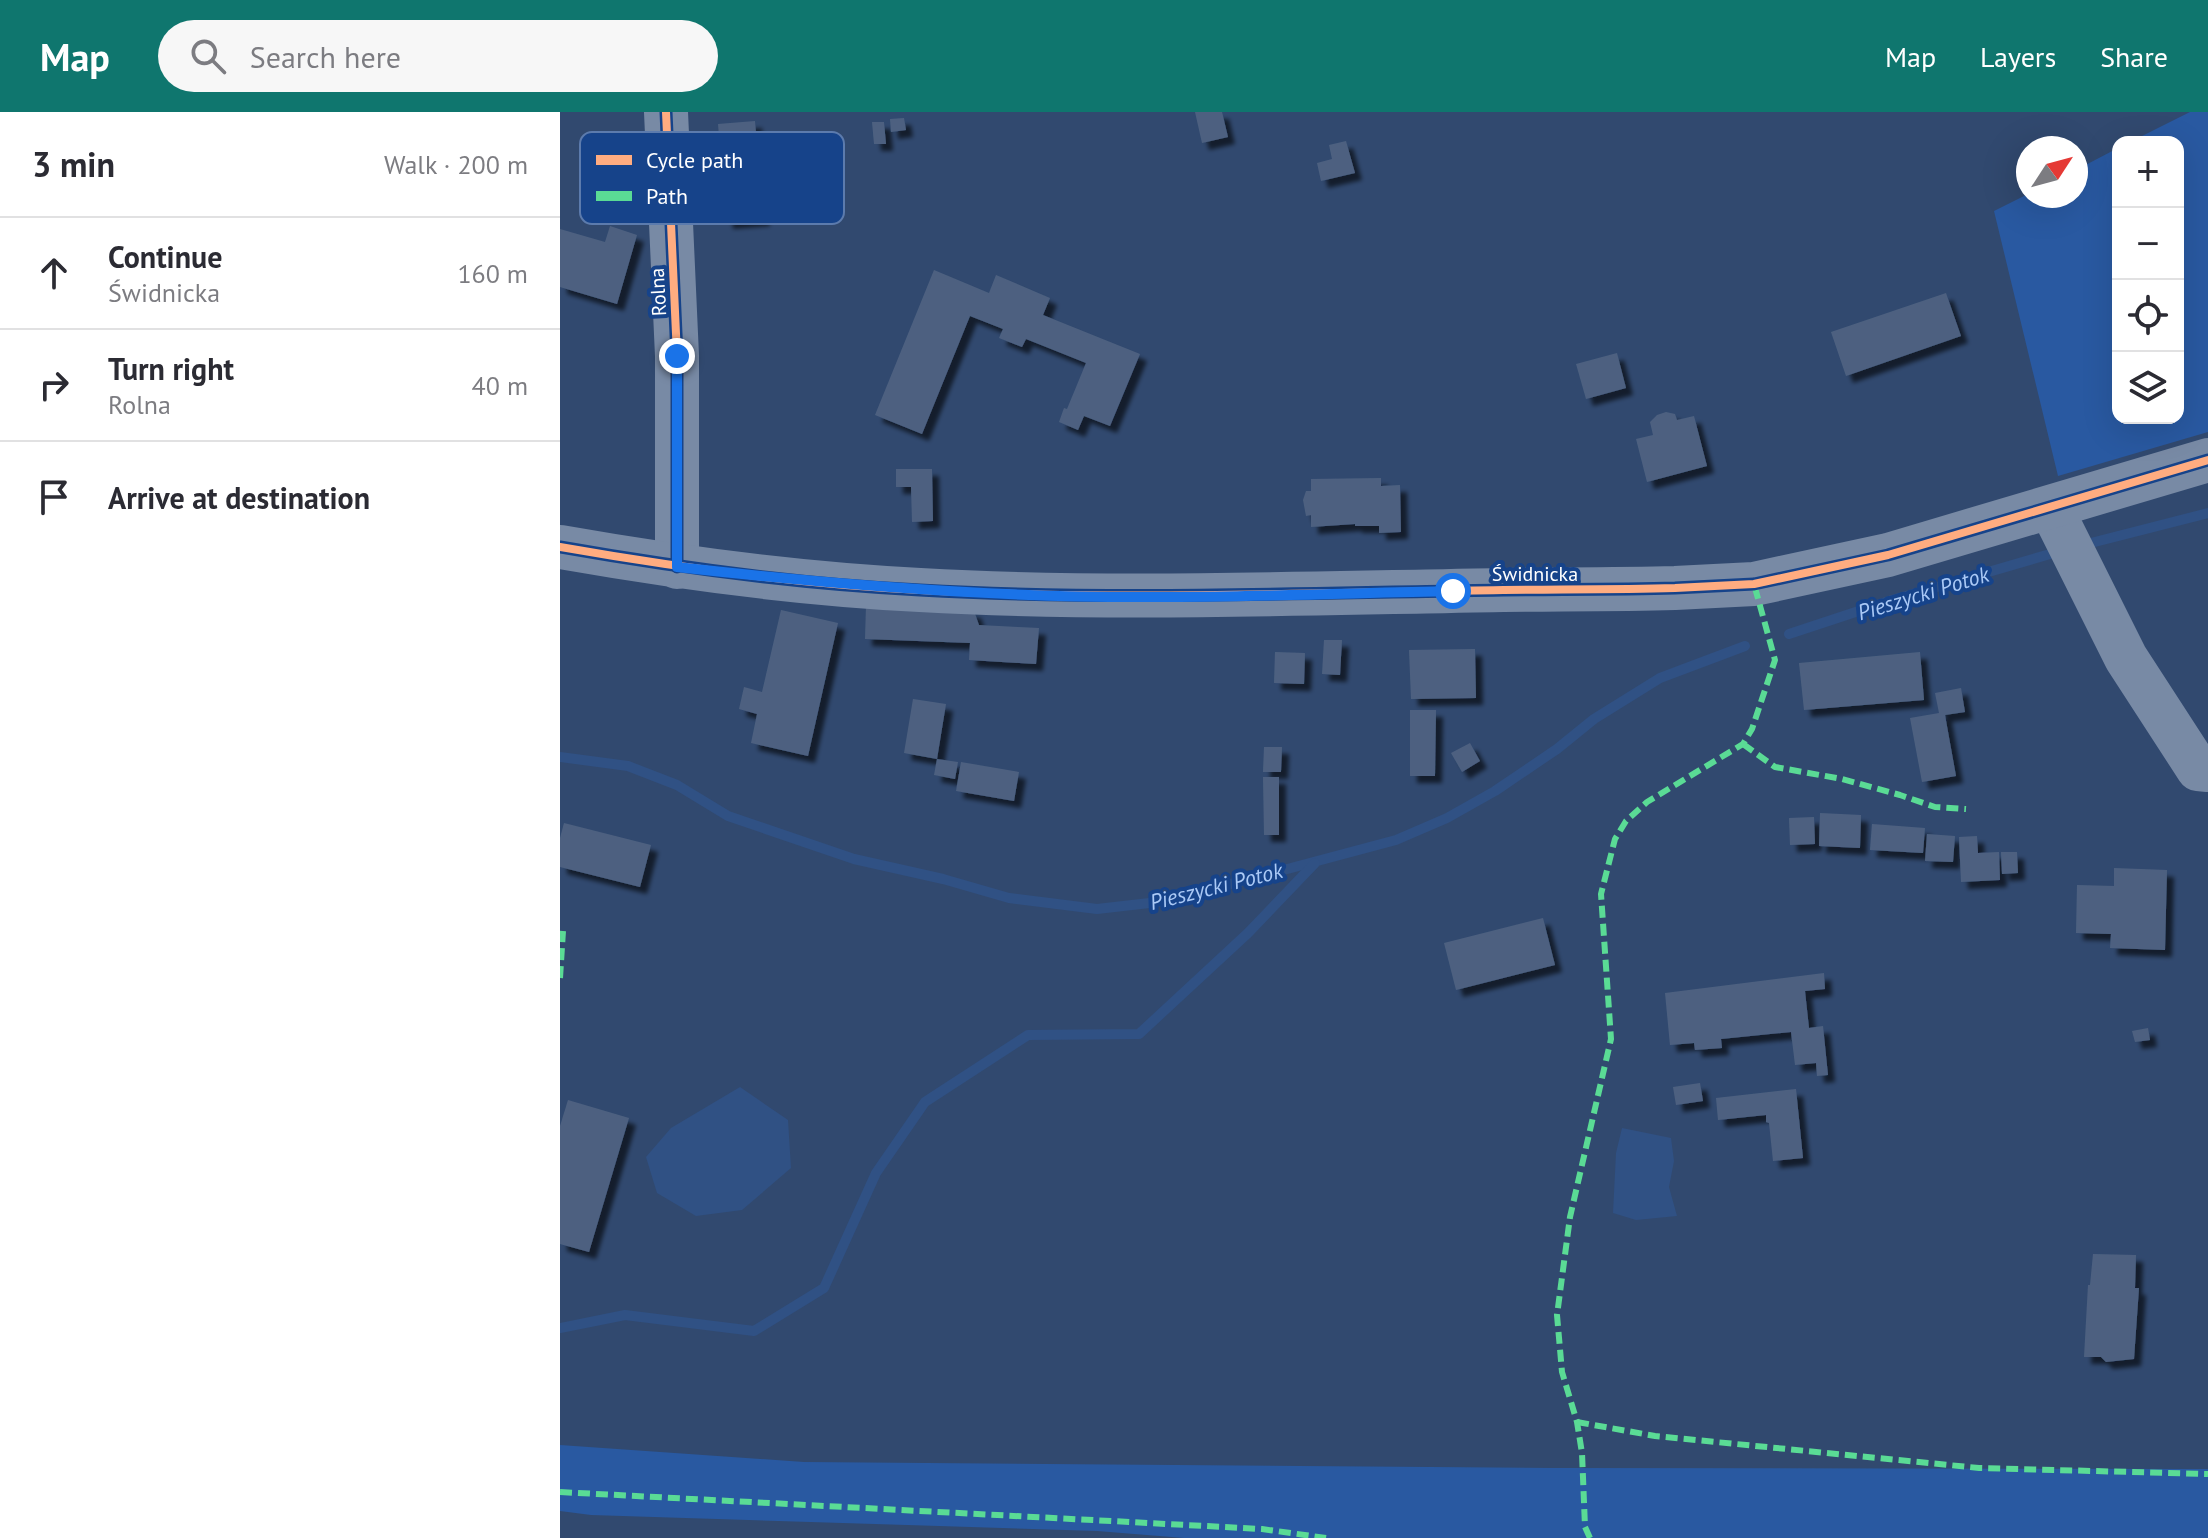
<!DOCTYPE html>
<meta charset="utf-8">
<style>
body{margin:0;font-family:"PT Sans",sans-serif;background:#f7f7f7;color:#2b2b33}
.controls{position:absolute;right:24px;top:24px;display:grid;overflow:hidden;border-radius:16px;box-shadow:0 8px 32px #0002}
.controls button{width:72px;height:72px;display:grid;place-items:center;padding:0;border:0;border-bottom:2px solid #e1e1e2;background:#fff;color:#2b2b33;font:40px sans-serif}
.compass{position:absolute;left:1456px;top:24px;width:72px;height:72px;border-radius:50%;background:#fff;box-shadow:0 8px 32px #0002;rotate:54deg}
.stop{position:absolute;width:24px;height:24px;margin:-18px;border:6px solid #1a73e8;border-radius:50%;background:#fff}
.stop.end{background:#1a73e8;border-color:#fff;box-shadow:0 2px 8px #0008}
.list{margin:0;padding:0;list-style:none}
h2{display:flex;justify-content:space-between;align-items:center;height:104px;margin:0;padding:0 32px;font-size:34px}
h2 small{font-size:26px;font-weight:400;color:#7c7c81}
.list li{display:grid;grid-template-columns:52px 1fr auto;gap:24px;align-items:center;box-sizing:border-box;height:112px;padding:0 32px;border-top:2px solid #e1e1e2}
.list b{display:block;font-size:30px;white-space:nowrap}
.list p{margin:0;font-size:26px;white-space:nowrap;color:#7c7c81}
.list em{font-size:26px;font-style:normal;color:#7c7c81}
.icon{flex:none;width:44px;height:44px;fill:none;stroke:currentColor;stroke-width:2;stroke-linecap:round;stroke-linejoin:round}
.map{position:relative;flex:none;width:1648px;height:1426px;overflow:hidden}
header{display:flex;align-items:center;gap:48px;box-sizing:border-box;height:112px;padding:0 40px;background:#0f766e;color:#fff}
header strong{font-size:38px}
nav{display:flex;gap:44px;margin-inline-start:auto;font-size:28px}
.search{width:560px;height:72px;background:#f7f7f7;display:flex;align-items:center;gap:20px;box-sizing:border-box;padding:0 28px;border-radius:44px;color:#7c7c81;font-size:30px}
main{display:flex}
aside{flex:1;background:#fff}
.map>svg:first-child{display:block}
</style>
<header>
<strong>Map</strong>
<div class="search"><svg class="icon" aria-label="search" viewBox="0 0 24 24"><circle cx="10" cy="10" r="6"/><path d="M15 15l6 6"/></svg>Search here</div>
<nav><a>Map</a><a>Layers</a><a>Share</a></nav>
</header>
<main>
<aside>
<h2>3 min<small>Walk · 200 m</small></h2>
<ul class="list">
<li><svg class="icon" aria-label="ahead" viewBox="0 0 24 24"><path d="M12 20V5M6 11l6-6 6 6"/></svg><div><b>Continue</b><p>Świdnicka</p></div><em>160 m</em></li>
<li><svg class="icon" aria-label="right" viewBox="0 0 24 24"><path d="M7 20v-9h11M14 6l5 5-5 5"/></svg><div><b>Turn right</b><p>Rolna</p></div><em>40 m</em></li>
<li><svg class="icon" aria-label="arrive" viewBox="0 0 24 24"><path d="M6 21V4h12l-3 4 3 4H6"/></svg><div><b>Arrive at destination</b></div></li>
</ul>
</aside>
<div class="map">
<svg width="1648" height="1426" viewBox="0 0 1648 1426">
<defs>
<filter id="shadow"><feDropShadow dx="7" dy="7" stdDeviation="2" flood-color="#0009"/></filter>
</defs>
<rect width="100%" height="100%" fill="#31496f"/>
<g fill="#2959a1">
<polygon points="1630,0 1648,0 1648,320 1498,364 1434,99 1468,82 1468,84 1516,84 1516,58 1558,36 1558,306 1618,306 1618,30 1570,30"/>
<polygon points="0,1333 244,1350 993,1356 1648,1357 1648,1426 624,1426 537,1419 31,1403 0,1399"/>
</g>
<g fill="#305184">
<polygon points="180,975 228,1008 231,1056 182,1098 136,1104 97,1081 86,1045 111,1016"/>
<polygon points="1062,1016 1111,1026 1114,1049 1109,1075 1117,1104 1076,1108 1053,1101 1056,1041"/>
</g>
<g fill="none" stroke-linecap="round" stroke-linejoin="round">
<g stroke="#305184" stroke-width="10">
<polyline points="1523,433 1648,401"/>
<polyline points="1229,522 1332,488 1497,440"/>
<polyline points="0,645 68,654 117,673 168,704 294,747 383,767 449,786 537,797 607,789 836,728 887,706 935,679 997,637 1034,607 1100,566 1185,534"/>
<polyline points="0,1216 65,1203 194,1219 264,1176 316,1061 365,990 468,923 579,922 688,821 755,751"/>
</g>
</g>
<g fill="#4d6180" filter="url(#shadow)">
<polygon points="635,0 662,0 668,25 642,31"/>
<polygon points="344,6 346,18 331,20 330,7"/>
<polygon points="195,9 203,107 166,110 158,12"/>
<polygon points="312,10 324,10 326,32 314,32"/>
<polygon points="786,29 795,61 761,69 757,51 772,47 769,33"/>
<polygon points="50,114 77,123 57,192 0,175 0,117 45,130"/>
<polygon points="374,158 429,181 436,163 490,186 483,203 580,242 550,314 524,304 518,318 499,310 504,296 507,297 526,251 466,227 462,235 439,226 443,217 410,204 362,322 315,303"/>
<polygon points="1386,181 1401,224 1286,264 1271,220"/>
<polygon points="1057,241 1066,276 1026,287 1016,252"/>
<polygon points="1106,300 1115,302 1117,308 1134,304 1147,354 1087,370 1076,327 1093,323 1090,310 1097,303"/>
<polygon points="336,357 372,357 373,409 352,410 351,375 336,375"/>
<polygon points="821,366 821,374 840,373 841,420 819,421 819,414 795,414 795,412 751,415 751,403 746,404 743,388 746,379 751,379 751,367"/>
<polygon points="306,494 414,499 419,513 479,516 476,552 409,548 410,531 305,527"/>
<polygon points="221,498 278,511 248,644 191,631 197,602 179,597 184,575 202,580"/>
<polygon points="764,528 782,528 780,563 762,562"/>
<polygon points="915,537 916,586 851,587 849,538"/>
<polygon points="715,540 745,541 744,572 714,571"/>
<polygon points="1360,540 1364,588 1244,598 1239,551"/>
<polygon points="1401,576 1405,600 1385,603 1396,664 1362,670 1350,606 1379,601 1375,581"/>
<polygon points="353,587 386,592 377,647 344,641"/>
<polygon points="850,598 876,598 875,664 850,664"/>
<polygon points="910,631 920,649 902,660 891,641"/>
<polygon points="704,635 722,635 721,660 703,660"/>
<polygon points="377,647 398,650 395,667 374,663"/>
<polygon points="401,650 459,660 454,689 396,679"/>
<polygon points="703,665 719,665 719,723 704,723"/>
<polygon points="1260,701 1301,703 1300,736 1259,734"/>
<polygon points="1254,705 1255,732 1230,733 1229,706"/>
<polygon points="4,711 91,733 80,775 0,755 0,726"/>
<polygon points="1312,712 1365,716 1363,741 1310,738"/>
<polygon points="1367,722 1395,724 1393,750 1365,749"/>
<polygon points="1417,724 1418,741 1439,740 1440,768 1401,770 1399,725"/>
<polygon points="1441,740 1457,740 1458,761 1442,762"/>
<polygon points="1554,756 1607,758 1605,838 1550,836 1551,822 1516,821 1517,773 1554,774"/>
<polygon points="983,806 995,853 896,878 884,831"/>
<polygon points="1264,861 1265,877 1245,879 1249,916 1263,914 1268,963 1257,964 1256,951 1235,953 1231,920 1161,927 1162,936 1135,938 1134,931 1110,933 1105,881"/>
<polygon points="1588,916 1590,928 1575,930 1572,919"/>
<polygon points="1140,971 1143,989 1116,993 1113,975"/>
<polygon points="1236,977 1243,1046 1213,1049 1209,1011 1206,1010 1206,1003 1158,1008 1156,986"/>
<polygon points="8,988 69,1006 29,1140 0,1132 0,1014"/>
<polygon points="1533,1142 1576,1143 1575,1176 1579,1176 1574,1247 1546,1250 1541,1245 1524,1245 1528,1173 1530,1173"/>
</g>
<g fill="none" stroke-linecap="round" stroke-linejoin="round">
<g stroke="#788aa5" stroke-width="44">
<polyline points="106,0 117,244 117,455"/>
<polyline points="1491,396 1566,546 1638,657 1648,658"/>
<path d="M0,435C119,456 239,472 360,478C537,488 714,482 891,479C966,477 1040,478 1115,476L1194,472L1328,443L1648,348"/>
</g>
<g stroke="#5adb95" stroke-width="6" stroke-dasharray="12 6" stroke-linecap="butt">
<polyline points="1183,632 1215,655 1282,667 1340,683 1375,695 1406,697"/>
<polyline points="0,866 3,819"/>
<polyline points="1017,1310 1095,1324 1419,1356 1648,1362"/>
<polyline points="0,1380 702,1417 766,1426"/>
<polyline points="1030,1426 1025,1415 1022,1341 1017,1310 1002,1260 997,1203 1010,1105 1051,927 1041,782 1055,727 1066,709 1087,690 1183,632 1192,617 1215,548 1194,472"/>
</g>
<g stroke="#16438a" stroke-width="13">
<g id="cycleway">
<polyline points="106,0 117,244 117,455"/>
<path d="M0,435C119,456 239,472 360,478C537,488 714,482 891,479C966,477 1040,478 1115,476L1194,472L1328,443L1648,348"/>
</g>
</g>
<use href="#cycleway" stroke="#ffac80" stroke-width="8"/>
</g>
<g fill="none" stroke-linecap="round" stroke-linejoin="round">
<path stroke="#1a73e8" stroke-width="10" d="M117,244V455C276,473 436,486 595,485C694,485 794,481 893,479"/>
</g>
<g text-anchor="middle" stroke-width="8" stroke-linejoin="round" paint-order="stroke">
<g font-size="20" fill="#fff" stroke="#16438a">
<text transform="translate(98 180) rotate(-93)" y="7">Rolna</text>
<text x="975" y="469">Świdnicka</text>
</g>
<g font-size="22" font-style="italic" fill="#aac9f6" stroke="#16438a">
<text transform="translate(1363 481) rotate(-17)" y="8">Pieszycki Potok</text>
<text transform="translate(656 774) rotate(-14)" y="8">Pieszycki Potok</text>
</g>
</g>
<rect x="20" y="20" width="264" height="92" rx="12" fill="#16438a" stroke="#5c7bad" stroke-width="2"/>
<rect x="36" y="43" width="36" height="10" fill="#ffac80"/>
<rect x="36" y="79" width="36" height="10" fill="#5adb95"/>
<g font-size="22" fill="#fff">
<text x="86" y="56">Cycle path</text>
<text x="86" y="92">Path</text>
</g>
</svg>
<div class="controls">
<button>+</button>
<button>−</button>
<button><svg class="icon" aria-label="locate" viewBox="0 0 24 24"><circle cx="12" cy="12" r="6"/><path d="M12 2v4M12 18v4M2 12h4M18 12h4"/></svg></button>
<button><svg class="icon" aria-label="layers" viewBox="0 0 24 24"><path d="M12 4l9 5-9 5-9-5zM3 14l9 5 9-5"/></svg></button>
</div>
<svg class="compass" viewBox="-18 -18 36 36"><path d="M0-13l5 13h-10z" fill="#e53935"/><path d="M0 13l5-13h-10z" fill="#7c7c81"/></svg>
<div class="stop" style="left:893px;top:479px"></div>
<div class="stop end" style="left:117px;top:244px"></div>
</div>
</main>
